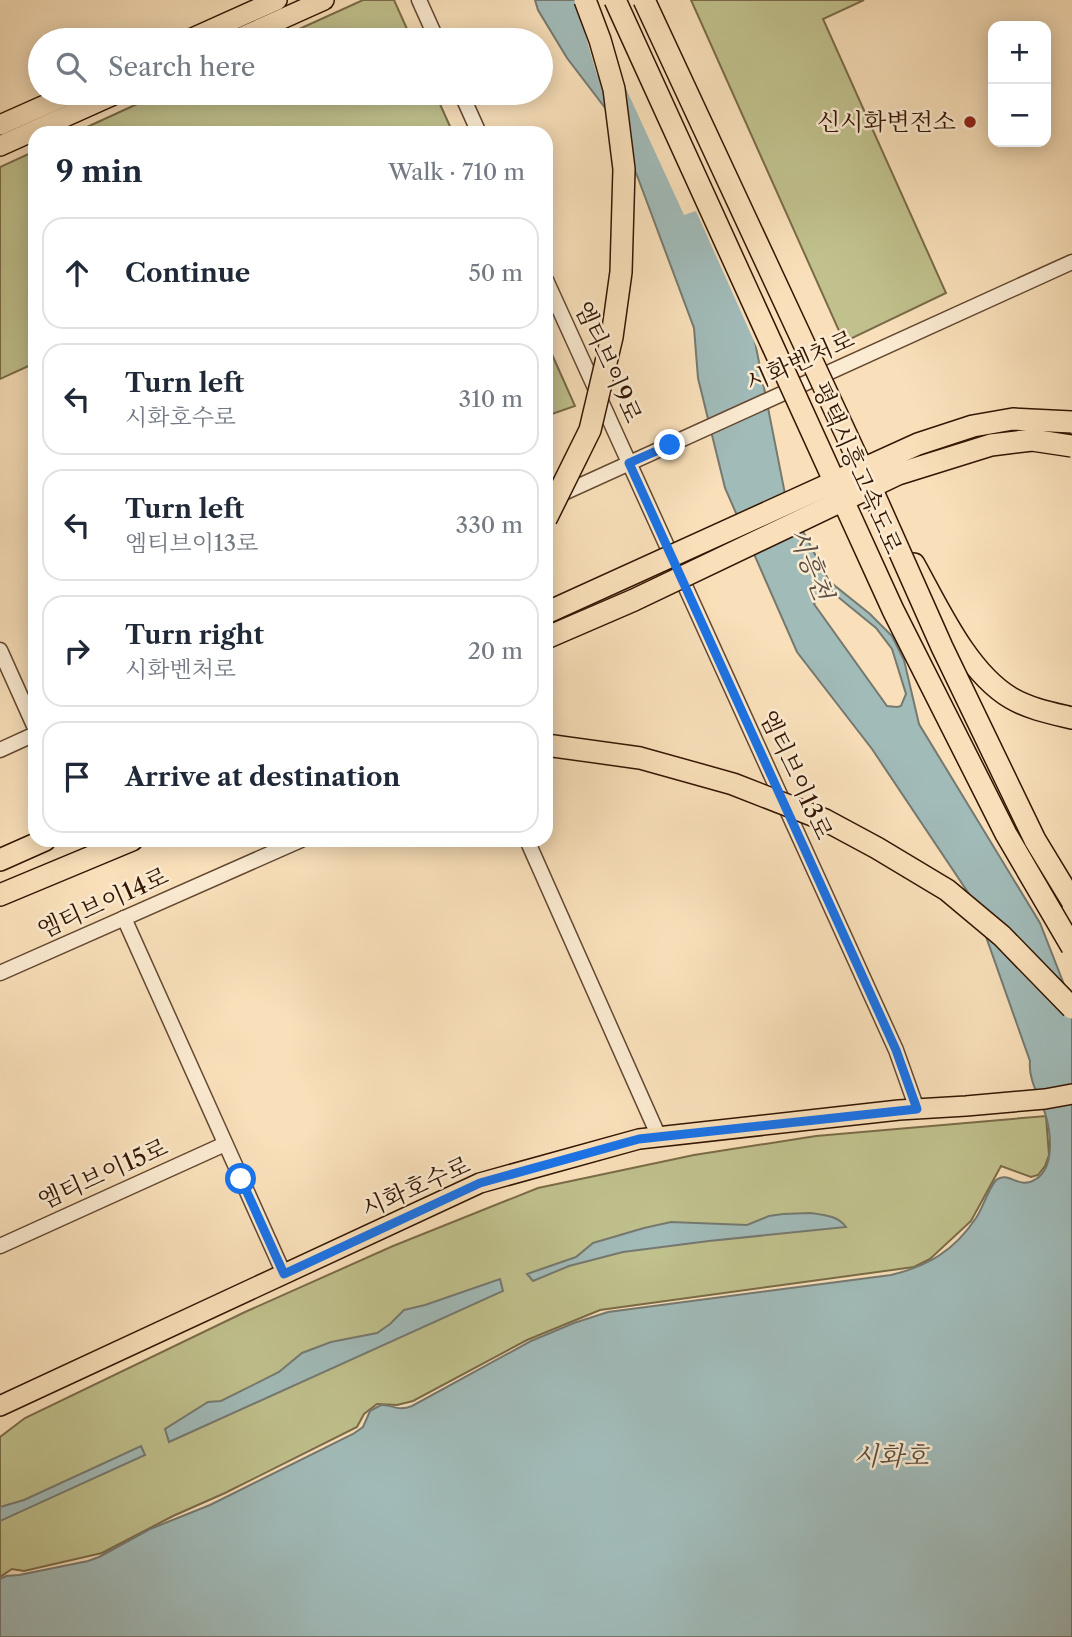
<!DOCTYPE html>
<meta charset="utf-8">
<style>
body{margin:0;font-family:"Libre Caslon Text","Noto Serif KR",serif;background:#f6f6f7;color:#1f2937}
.controls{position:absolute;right:21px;top:21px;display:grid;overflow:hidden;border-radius:14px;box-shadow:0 4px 18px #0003}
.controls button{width:63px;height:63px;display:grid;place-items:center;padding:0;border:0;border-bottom:2px solid #e0e1e3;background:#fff;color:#1f2937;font:35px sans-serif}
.stop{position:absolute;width:21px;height:21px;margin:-16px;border:5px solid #1a73e8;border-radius:50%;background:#fff}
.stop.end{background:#1a73e8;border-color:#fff;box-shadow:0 2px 7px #0008}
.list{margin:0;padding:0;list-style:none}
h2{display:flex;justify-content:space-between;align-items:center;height:91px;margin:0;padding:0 28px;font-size:30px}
h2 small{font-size:23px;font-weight:400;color:#747a83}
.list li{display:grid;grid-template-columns:46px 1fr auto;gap:21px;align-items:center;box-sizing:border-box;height:112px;margin:0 14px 14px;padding:0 14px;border:2px solid #e0e1e3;border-radius:21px}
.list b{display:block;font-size:26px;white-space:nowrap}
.list p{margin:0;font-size:23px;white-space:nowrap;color:#747a83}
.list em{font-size:23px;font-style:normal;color:#747a83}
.icon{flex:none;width:38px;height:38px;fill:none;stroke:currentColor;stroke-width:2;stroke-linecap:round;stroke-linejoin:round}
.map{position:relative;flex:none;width:1072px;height:1637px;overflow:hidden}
.search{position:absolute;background:#fff;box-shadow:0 4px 18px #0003;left:28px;top:28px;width:525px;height:77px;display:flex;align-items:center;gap:18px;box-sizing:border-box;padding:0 24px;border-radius:38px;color:#747a83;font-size:26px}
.panel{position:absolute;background:#fff;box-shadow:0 4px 18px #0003;left:28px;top:126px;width:525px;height:721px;border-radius:21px}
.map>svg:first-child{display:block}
</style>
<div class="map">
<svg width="1072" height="1637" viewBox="0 0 1072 1637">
<rect width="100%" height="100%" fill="#f9e0ba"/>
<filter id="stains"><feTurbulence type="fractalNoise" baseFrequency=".00286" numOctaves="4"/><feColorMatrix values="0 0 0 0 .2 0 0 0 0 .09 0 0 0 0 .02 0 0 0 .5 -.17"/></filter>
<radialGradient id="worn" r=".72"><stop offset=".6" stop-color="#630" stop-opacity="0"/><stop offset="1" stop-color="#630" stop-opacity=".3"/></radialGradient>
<g fill="#c0c18d" stroke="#7a6b48" stroke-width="2">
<polygon points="363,0 394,0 412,40 275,40"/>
<polygon points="691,0 864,0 823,19 946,293 844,342"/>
<polygon points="161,93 435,93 453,133 74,133"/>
<polygon points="35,151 35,363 0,379 0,167"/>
<polygon points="546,341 575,406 546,416"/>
<polygon points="1046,1116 1049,1155 1045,1166 1038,1175 1031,1177 1001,1166 971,1221 930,1259 914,1267 600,1310 527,1340 413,1401 397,1405 377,1404 364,1414 357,1427 225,1493 173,1516 102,1553 24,1571 12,1569 0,1577 0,1437 25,1418 245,1312 393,1246 538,1188 694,1155 816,1136"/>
</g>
<g fill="#a1bbb9" stroke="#757970" stroke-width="2" fill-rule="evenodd">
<path d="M535,0H584L742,276L786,499L829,581L870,614L892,636L904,660L919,724L1040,923L1072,1005V1637H0V1579L6,1576L19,1575L88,1561L99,1557L150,1529L210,1505L353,1434L363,1427L370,1411C371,1410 380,1406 381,1405C393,1404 396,1412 412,1406L531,1341L574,1323L608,1312L891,1275C928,1266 954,1251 976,1218C984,1206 987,1191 996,1180C1009,1170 1019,1191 1036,1179C1055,1167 1051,1132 1045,1113C1039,1096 1028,1079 1030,1061L973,900L872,749L797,652L725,488L698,378L694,328L638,178L612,117L567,58L538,10ZM832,592L876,628L892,649L906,694L901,706L897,707L887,706L814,604L821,593Z"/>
<path d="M811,1213C825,1215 838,1216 846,1227L709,1241L623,1252L569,1266L533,1281L527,1274L576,1257L593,1243L644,1228L671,1222L747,1225L769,1216L783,1214Z"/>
<polygon points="500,1279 503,1291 169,1442 165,1429 208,1402 221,1401 279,1372 302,1353 331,1342 377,1333 390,1324 404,1310 425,1305"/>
<polygon points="141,1446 145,1455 0,1521 0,1507 24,1500"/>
</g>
<polygon fill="#f9e0ba" points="575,0 589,0 650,71 745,275 762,359 696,211 684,215 617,69 597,75"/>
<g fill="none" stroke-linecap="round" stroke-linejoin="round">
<g stroke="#644830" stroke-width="17">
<g id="minor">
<polyline points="419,0 437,40"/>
<polyline points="461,93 479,133"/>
<polyline points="546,280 896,1050 917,1109"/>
<polyline points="557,496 1072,262"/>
<polyline points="0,650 35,728"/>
<polyline points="0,750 35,734"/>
<polyline points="527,840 659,1137"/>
<polyline points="124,918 284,1274"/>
<polyline points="0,973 301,840"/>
<polyline points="0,1246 225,1144"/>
</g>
</g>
<g stroke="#331502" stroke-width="22">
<g id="major">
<polyline points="188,40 277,0"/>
<polyline points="235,40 324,0"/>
<polyline points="0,125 72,93"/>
<polyline points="0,146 118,93"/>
<polyline points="0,1406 480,1183 639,1139 899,1110 966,1106 1045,1099 1072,1094"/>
</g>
</g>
<g stroke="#331502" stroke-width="24">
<g id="highway">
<path d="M914,564C938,607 967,672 1011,698C1030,709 1051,713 1072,718"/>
<polyline points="0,860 45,840"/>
<polyline points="0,895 132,840"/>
</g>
</g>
<use href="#minor" stroke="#fbebd2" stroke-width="14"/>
<use href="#major" stroke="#f9e0ba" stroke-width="19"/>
<use href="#highway" stroke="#f9e0ba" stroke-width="21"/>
<g stroke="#331502" stroke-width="24" stroke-linecap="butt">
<g id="highway-bridge">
<polyline points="615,0 893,610 1006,834 1072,947"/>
<polyline points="644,0 873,492 942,647 1035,840 1072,901"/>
<polyline points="546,519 590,430 612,337 621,272 624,169 614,89 600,40 585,0"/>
<polyline points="546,613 918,444 973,426 1013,419 1072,422"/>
<polyline points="546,638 634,600 898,474 991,445 1032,440 1072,446"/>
<polyline points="546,745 640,758 733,784 825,820 877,848 947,890 1002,936 1072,1008"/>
</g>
</g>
<use href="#highway-bridge" stroke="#f9e0ba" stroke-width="21"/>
</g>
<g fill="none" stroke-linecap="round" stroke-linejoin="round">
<polyline stroke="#1a73e8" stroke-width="9" points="241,1179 284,1274 480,1183 639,1139 917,1109 896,1050 629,463 670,445"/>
</g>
<circle fill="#8f2418" stroke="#fbebd2" stroke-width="2.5" cx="970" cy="122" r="7"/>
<g text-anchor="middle" stroke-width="5" stroke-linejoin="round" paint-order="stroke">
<g font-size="24" fill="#331502" stroke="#fbebd2" text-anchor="end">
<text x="956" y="130">신시화변전소</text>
</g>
<g font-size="24" fill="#331502" stroke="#fbebd2">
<text transform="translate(800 361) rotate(-24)" y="8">시화벤처로</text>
<text transform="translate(608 362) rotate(66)" y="8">엠티브이9로</text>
<text transform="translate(857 468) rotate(66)" y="8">평택시흥고속도로</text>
<text transform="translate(796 775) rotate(65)" y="8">엠티브이13로</text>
<text transform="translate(103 903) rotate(-24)" y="8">엠티브이14로</text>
<text transform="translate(103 1174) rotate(-24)" y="8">엠티브이15로</text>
<text transform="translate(416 1187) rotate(-24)" y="8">시화호수로</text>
</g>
<g font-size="26" font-style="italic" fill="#5a4f42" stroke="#fbebd2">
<text transform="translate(811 564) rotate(68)" y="9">시흥천</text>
<text x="891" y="1465">시화호</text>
</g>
</g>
<rect width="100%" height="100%" filter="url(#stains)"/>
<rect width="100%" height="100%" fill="url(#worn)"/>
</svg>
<div class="controls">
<button>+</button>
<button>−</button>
</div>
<div class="stop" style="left:241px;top:1179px"></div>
<div class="stop end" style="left:670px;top:445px"></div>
<div class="search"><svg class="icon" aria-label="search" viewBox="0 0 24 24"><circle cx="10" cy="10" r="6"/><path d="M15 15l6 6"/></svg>Search here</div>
<section class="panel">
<h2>9 min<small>Walk · 710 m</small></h2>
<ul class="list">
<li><svg class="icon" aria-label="ahead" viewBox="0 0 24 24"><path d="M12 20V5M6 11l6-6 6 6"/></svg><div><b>Continue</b></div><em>50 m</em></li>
<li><svg class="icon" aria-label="left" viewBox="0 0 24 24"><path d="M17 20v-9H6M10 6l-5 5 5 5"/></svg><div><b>Turn left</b><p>시화호수로</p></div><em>310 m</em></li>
<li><svg class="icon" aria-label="left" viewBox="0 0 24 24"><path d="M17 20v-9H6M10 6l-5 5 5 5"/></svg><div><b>Turn left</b><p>엠티브이13로</p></div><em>330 m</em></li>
<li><svg class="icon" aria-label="right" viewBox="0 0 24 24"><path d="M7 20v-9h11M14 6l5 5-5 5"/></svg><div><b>Turn right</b><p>시화벤처로</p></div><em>20 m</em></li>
<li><svg class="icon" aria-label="arrive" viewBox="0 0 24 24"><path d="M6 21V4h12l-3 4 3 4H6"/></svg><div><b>Arrive at destination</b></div></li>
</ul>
</section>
</div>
